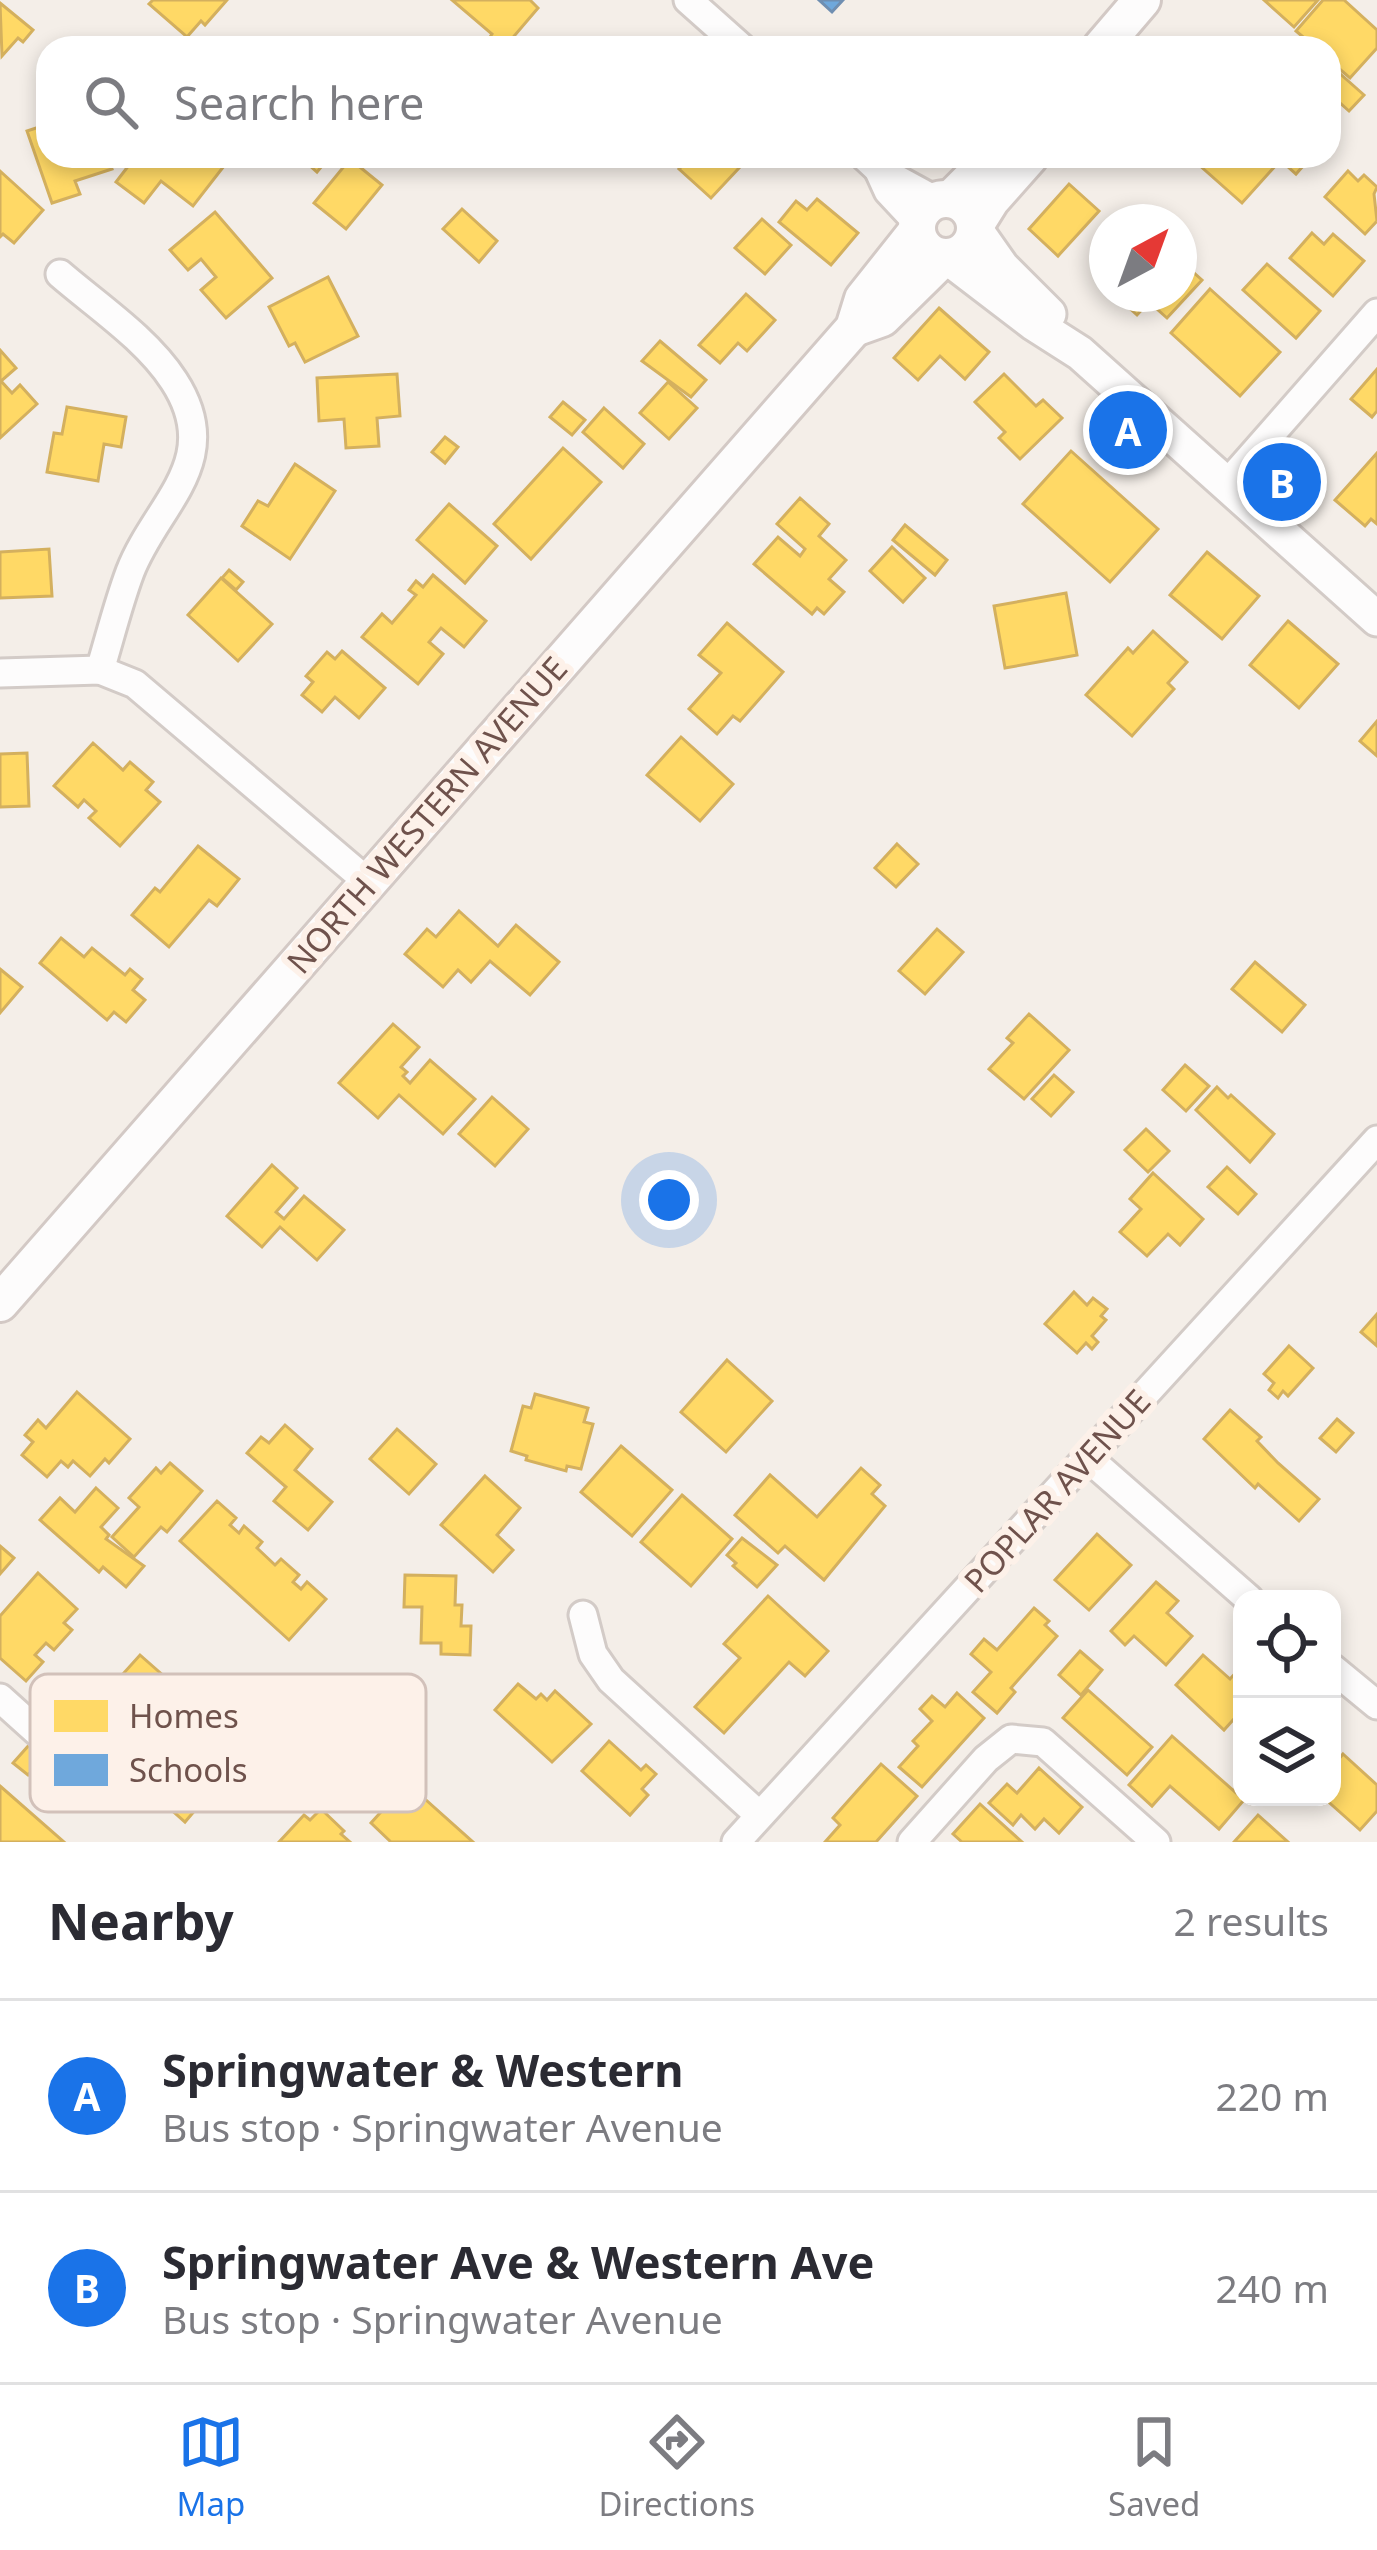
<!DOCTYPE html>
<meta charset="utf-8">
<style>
body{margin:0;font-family:"Noto Sans",sans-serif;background:#f7f7f7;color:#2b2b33}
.controls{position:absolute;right:36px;bottom:36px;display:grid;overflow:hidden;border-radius:24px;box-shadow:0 6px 18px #0003}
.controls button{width:108px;height:108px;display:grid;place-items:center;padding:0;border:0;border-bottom:3px solid #e1e1e2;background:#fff;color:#2b2b33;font:60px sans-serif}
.compass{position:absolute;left:1089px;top:204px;width:108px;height:108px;border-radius:50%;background:#fff;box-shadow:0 6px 18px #0003;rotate:41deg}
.you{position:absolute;left:669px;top:1200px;width:42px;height:42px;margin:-30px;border:9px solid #fff;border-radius:50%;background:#1a73e8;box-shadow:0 0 0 18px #1a73e833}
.badge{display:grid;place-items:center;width:78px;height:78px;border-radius:50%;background:#1a73e8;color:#fff;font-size:39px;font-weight:700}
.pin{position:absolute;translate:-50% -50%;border:6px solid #fff;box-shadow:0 3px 12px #0006}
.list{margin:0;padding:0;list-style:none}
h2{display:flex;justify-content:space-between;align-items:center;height:156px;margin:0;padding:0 48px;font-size:51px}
h2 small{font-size:39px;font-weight:400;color:#7c7c81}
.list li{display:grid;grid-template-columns:78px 1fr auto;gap:36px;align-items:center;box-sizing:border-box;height:192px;padding:0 48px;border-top:3px solid #e1e1e2}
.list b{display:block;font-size:45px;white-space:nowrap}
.list p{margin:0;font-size:39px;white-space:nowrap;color:#7c7c81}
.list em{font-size:39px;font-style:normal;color:#7c7c81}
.icon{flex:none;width:66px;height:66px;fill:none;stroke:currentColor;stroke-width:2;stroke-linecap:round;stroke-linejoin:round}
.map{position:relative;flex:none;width:1377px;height:1842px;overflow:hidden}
.search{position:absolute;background:#fff;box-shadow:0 6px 18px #0003;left:36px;right:36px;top:36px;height:132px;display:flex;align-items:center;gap:30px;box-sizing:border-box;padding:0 42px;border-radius:36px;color:#7c7c81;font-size:45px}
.sheet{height:540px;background:#fff}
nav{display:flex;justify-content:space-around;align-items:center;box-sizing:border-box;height:168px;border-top:3px solid #e1e1e2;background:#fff;font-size:33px;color:#7c7c81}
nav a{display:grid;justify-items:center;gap:6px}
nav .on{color:#1a73e8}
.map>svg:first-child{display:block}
</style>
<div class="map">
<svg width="1377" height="1842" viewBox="0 0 1377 1842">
<rect width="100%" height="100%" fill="#f4eee8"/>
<g fill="#ffd966" stroke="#d4b05e" stroke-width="3">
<polygon points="153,0 227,0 205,25 201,21 187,37 149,4"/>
<polygon points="452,0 530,0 538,8 504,48 498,48 488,40 492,34"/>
<polygon points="1264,0 1318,0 1294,27"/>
<polygon points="1323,0 1344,0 1377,30 1377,48 1350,78 1329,60 1329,48 1316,48 1296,31"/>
<polygon points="0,3 33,30 23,42 18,38 2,56"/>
<polygon points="1329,64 1364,95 1349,111 1329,93"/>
<polygon points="48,124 48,156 107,156 112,169 75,181 80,194 52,203 27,131"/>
<polygon points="136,156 210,156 224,166 193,206 161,181 144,203 116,182"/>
<polygon points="299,156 330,156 317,172"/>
<polygon points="692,156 740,156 733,164 739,168 711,198 679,169"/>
<polygon points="1189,156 1268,156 1277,164 1242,203"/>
<polygon points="1276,156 1308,156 1310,158 1296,174"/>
<polygon points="350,159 382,185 346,229 314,203"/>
<polygon points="0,171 43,210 14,243 3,234 0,237"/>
<polygon points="1348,171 1358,181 1364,175 1377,187 1374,194 1377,221 1365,234 1325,197"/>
<polygon points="1069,184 1099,211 1058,256 1029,229"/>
<polygon points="817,199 858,233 831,265 779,222 796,201 807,210"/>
<polygon points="462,209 497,241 479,262 443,229"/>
<polygon points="215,212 272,278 226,318 201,290 216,277 201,259 188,270 170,250"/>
<polygon points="762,219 791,245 765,274 735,248"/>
<polygon points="1312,233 1324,244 1333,234 1364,261 1333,296 1290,258"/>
<polygon points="1184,264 1202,280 1167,318 1149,302 1137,315 1114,294 1179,294 1179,269"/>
<polygon points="1267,264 1320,311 1296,338 1243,290"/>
<polygon points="328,277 358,336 305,362 295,343 289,346 269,307"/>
<polygon points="1210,289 1280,352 1240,396 1171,333"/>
<polygon points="746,294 775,320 747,351 738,343 720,363 699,345"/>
<polygon points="939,308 989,352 965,379 940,356 918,380 894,358"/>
<polygon points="660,341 706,380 691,397 642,361"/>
<polygon points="0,350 16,368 1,381 12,393 20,385 37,404 0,438"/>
<polygon points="1377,369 1377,411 1372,417 1351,399"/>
<polygon points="397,374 400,416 377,418 379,446 346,448 344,419 319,421 317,378"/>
<polygon points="1004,374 1036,406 1043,400 1062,418 1020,459 999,438 1005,432 975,402"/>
<polygon points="668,382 697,408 669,439 640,413"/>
<polygon points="563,402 585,420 572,435 550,417"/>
<polygon points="67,407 126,417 121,447 104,444 98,481 47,472 54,433 62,434"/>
<polygon points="604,408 644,444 623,468 583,432"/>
<polygon points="445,437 458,447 445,463 432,452"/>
<polygon points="563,448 601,482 531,559 494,524"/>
<polygon points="1071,451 1158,529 1110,582 1023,504"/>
<polygon points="1377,453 1377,524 1371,519 1365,526 1335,500"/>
<polygon points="295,464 335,491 290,559 242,526 258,501 268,506"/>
<polygon points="800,498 829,524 819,536 846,560 829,579 844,592 824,614 817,608 812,614 754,564 778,537 800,556 805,549 777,524"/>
<polygon points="449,504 497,546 465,583 417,540"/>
<polygon points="905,525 947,560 935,575 893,540"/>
<polygon points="892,547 925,578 903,602 870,571"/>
<polygon points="49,549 52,596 0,598 0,552"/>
<polygon points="1207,552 1259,596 1222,639 1170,595"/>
<polygon points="229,570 243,582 236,590 222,578"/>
<polygon points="433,575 486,621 464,647 441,628 429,642 443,654 418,684 362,637 382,614 392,623 416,595 409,590 416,581 423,587"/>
<polygon points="221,578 272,624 238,661 188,615"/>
<polygon points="1066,593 1077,655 1005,668 994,606"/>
<polygon points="1288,621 1338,664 1299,708 1250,665"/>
<polygon points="727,623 783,672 740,721 733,716 717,734 689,709 721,673 699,655"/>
<polygon points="1153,631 1187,662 1168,683 1174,689 1132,736 1086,695 1128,648 1133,653"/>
<polygon points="342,651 385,688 359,718 335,697 322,712 302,695 313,682 306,676 327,652 335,659"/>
<polygon points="1377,721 1377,756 1360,741"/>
<polygon points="681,737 733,784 700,821 647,775"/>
<polygon points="93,743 123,770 130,762 153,782 146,790 160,802 120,846 89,818 96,811 84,800 78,807 54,786"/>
<polygon points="27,753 29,806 0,807 0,754"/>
<polygon points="897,844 918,864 896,887 875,868"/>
<polygon points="198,846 239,879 217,906 209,900 169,947 132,915 155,888 160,892"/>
<polygon points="459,911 498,946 516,925 559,962 530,995 490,961 471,982 458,970 443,987 405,954 427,929 436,937"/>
<polygon points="937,929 963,952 925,994 899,971"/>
<polygon points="61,938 84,957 92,948 125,975 130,969 142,979 133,990 145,1000 126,1022 114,1012 107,1020 40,963"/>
<polygon points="1255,962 1305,1005 1282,1032 1232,989"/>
<polygon points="0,969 22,987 0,1013"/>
<polygon points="1029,1014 1069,1050 1024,1099 989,1069 1013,1043 1007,1038"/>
<polygon points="393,1024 419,1047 401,1067 407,1072 403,1076 410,1083 430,1060 475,1099 443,1134 399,1095 378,1118 339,1083"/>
<polygon points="1185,1065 1209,1086 1186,1111 1163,1090"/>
<polygon points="1054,1075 1073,1092 1051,1116 1032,1099"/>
<polygon points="1217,1087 1228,1098 1231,1095 1274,1134 1250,1162 1196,1110"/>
<polygon points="492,1097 528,1129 495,1166 459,1134"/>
<polygon points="1146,1129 1169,1151 1148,1172 1125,1150"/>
<polygon points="272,1165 297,1188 276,1212 284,1219 304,1196 344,1230 317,1260 280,1227 262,1247 227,1216"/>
<polygon points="1227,1167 1256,1194 1238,1214 1208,1187"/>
<polygon points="1153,1173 1203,1219 1180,1245 1168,1234 1147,1256 1120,1232 1141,1209 1130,1199"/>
<polygon points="1074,1292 1087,1305 1093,1298 1107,1309 1101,1316 1106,1320 1092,1336 1098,1342 1092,1349 1086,1343 1077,1353 1045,1324"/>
<polygon points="1377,1314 1377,1346 1361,1332"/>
<polygon points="1289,1346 1313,1368 1288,1396 1283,1391 1278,1398 1269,1390 1274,1383 1264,1374"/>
<polygon points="727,1360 772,1401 726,1452 681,1412"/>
<polygon points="77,1392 130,1439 109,1463 105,1459 90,1476 73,1461 68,1467 61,1461 47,1477 22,1455 33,1442 25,1435 38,1420 46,1428"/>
<polygon points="535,1394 588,1408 584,1422 593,1424 581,1469 567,1466 566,1471 526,1460 527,1456 511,1451 523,1406 531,1408"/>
<polygon points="1230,1410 1261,1437 1257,1441 1278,1463 1319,1499 1299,1521 1258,1484 1255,1488 1204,1439"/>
<polygon points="1337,1419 1353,1433 1336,1452 1320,1438"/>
<polygon points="285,1425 312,1449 295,1470 332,1502 308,1530 274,1501 286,1487 247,1453 261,1437 269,1443"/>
<polygon points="397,1429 436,1464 409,1494 370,1459"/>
<polygon points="621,1446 672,1490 632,1536 581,1492"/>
<polygon points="170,1463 202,1491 167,1532 161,1527 134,1557 112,1537 139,1507 129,1498 156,1468 161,1473"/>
<polygon points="861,1468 880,1485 872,1494 885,1506 824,1580 785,1546 778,1553 735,1515 770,1475 817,1517"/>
<polygon points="485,1476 520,1508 497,1535 513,1550 493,1572 441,1525"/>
<polygon points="96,1488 118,1508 101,1527 109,1535 106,1539 144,1566 126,1587 103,1567 99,1572 40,1520 60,1498 75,1512"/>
<polygon points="682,1495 732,1539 691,1586 641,1542"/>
<polygon points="217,1501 236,1518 230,1525 239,1533 244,1526 262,1542 257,1548 275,1565 281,1559 299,1575 293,1582 301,1589 307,1582 326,1599 289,1640 180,1541"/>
<polygon points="1097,1534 1131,1565 1089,1610 1055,1580"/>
<polygon points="742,1538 777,1565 757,1587 733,1566 736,1563 727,1555"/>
<polygon points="0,1546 14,1558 0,1574"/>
<polygon points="38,1573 77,1609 64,1623 72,1630 54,1650 46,1643 35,1655 43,1662 26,1681 0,1658 0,1616"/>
<polygon points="405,1575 456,1576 455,1605 462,1605 461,1626 471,1626 470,1655 441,1654 441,1643 421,1643 422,1607 404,1607"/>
<polygon points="1156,1582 1178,1601 1167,1613 1192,1636 1166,1665 1134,1636 1125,1645 1111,1631"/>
<polygon points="768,1596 828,1651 805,1676 789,1662 724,1733 695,1707 740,1658 724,1644"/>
<polygon points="1034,1608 1049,1621 1045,1625 1057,1636 1011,1688 1015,1692 997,1713 973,1692 991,1672 971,1654 984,1639 997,1650"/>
<polygon points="1080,1651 1102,1670 1081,1695 1059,1675"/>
<polygon points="140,1655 200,1708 174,1738 113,1685"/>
<polygon points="1203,1655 1230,1679 1242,1666 1242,1710 1224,1730 1176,1685"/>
<polygon points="518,1684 536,1699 541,1694 547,1700 555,1691 591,1724 552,1762 495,1710"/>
<polygon points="1088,1690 1152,1747 1127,1775 1063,1718"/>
<polygon points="957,1693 984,1718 922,1787 899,1767 918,1746 913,1741 932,1721 920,1709 932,1696 945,1707"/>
<polygon points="219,1721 256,1753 208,1808 202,1802 185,1822 157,1797"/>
<polygon points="1172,1736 1244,1800 1219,1829 1170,1786 1152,1806 1129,1785"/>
<polygon points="609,1741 641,1770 646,1765 656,1774 642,1789 648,1795 630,1815 582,1771"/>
<polygon points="30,1744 44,1757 28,1775 13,1763"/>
<polygon points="1343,1754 1377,1785 1377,1811 1360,1830 1323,1797 1332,1797 1332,1767"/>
<polygon points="881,1764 917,1796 876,1842 825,1842 840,1825 833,1818"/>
<polygon points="1039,1768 1082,1807 1059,1833 1044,1819 1035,1829 1021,1815 1013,1825 989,1803 1007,1784 1017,1793"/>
<polygon points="407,1783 473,1842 391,1842 371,1823"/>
<polygon points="0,1786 64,1842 0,1842"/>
<polygon points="980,1804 1022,1842 962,1842 953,1834"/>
<polygon points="321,1809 344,1831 341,1834 350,1842 279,1842 304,1815 310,1820"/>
<polygon points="1258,1815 1288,1842 1234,1842"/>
</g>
<polygon fill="#6fa8dc" stroke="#6f8eb1" stroke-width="3" points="819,0 843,0 832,12"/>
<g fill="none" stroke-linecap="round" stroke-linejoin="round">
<g stroke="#d3cbc7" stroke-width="33">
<g id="minor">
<polyline points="688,0 742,48"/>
<polyline points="864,156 878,169 935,200"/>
<polyline points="878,169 888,191 916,221"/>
<path d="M60,274C97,306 147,339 174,381C226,461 156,504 130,572C118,604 110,637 100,670"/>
<polyline points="1227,484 1377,313"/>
<polyline points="0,673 100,670 135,684 368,882"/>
<polyline points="1088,1458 1249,1599"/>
<polyline points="583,1615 593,1654 611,1680 759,1815"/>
<polyline points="1332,1668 1377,1705"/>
<polyline points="0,1698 81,1771"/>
<polyline points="736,1842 1377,1140"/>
<polyline points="912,1842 986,1759 1011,1739 1043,1742 1156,1842"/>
</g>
</g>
<g stroke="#d3cbc7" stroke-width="39">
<g id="tertiary">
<polyline points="976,230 1002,267 1049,314"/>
<polyline points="948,258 1033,323 1080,353 1377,619"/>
</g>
</g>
<g stroke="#d3c9c5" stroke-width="42">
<g id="secondary">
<polyline points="1101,48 1142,0"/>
<circle cx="946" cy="228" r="29"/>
<polyline points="951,199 994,156"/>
<polyline points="976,224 991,200 1030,156"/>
<polyline points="854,328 882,318 943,258"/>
<polyline points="0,1303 854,328 863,299 917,231"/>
</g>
</g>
<use href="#minor" stroke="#fdfcfc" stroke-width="27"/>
<use href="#tertiary" stroke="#fdfcfc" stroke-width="33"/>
<use href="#secondary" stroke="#fdfcfc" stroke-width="36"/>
</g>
<g text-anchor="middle" stroke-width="12" stroke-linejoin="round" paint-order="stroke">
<g font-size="33" fill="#6f524c" stroke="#fdf1e9">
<text transform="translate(427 815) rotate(-49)" y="12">NORTH WESTERN AVENUE</text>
<text transform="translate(1057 1491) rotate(-48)" y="12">POPLAR AVENUE</text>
</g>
</g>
<rect x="30" y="1674" width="396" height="138" rx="18" fill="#fdf1e9" stroke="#d2c1ba" stroke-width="3"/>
<rect x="54" y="1700" width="54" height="32" fill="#ffd966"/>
<rect x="54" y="1754" width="54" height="32" fill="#6fa8dc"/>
<g font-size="33" fill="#6f524c">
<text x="129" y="1728">Homes</text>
<text x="129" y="1782">Schools</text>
</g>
</svg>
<div class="controls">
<button><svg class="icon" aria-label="locate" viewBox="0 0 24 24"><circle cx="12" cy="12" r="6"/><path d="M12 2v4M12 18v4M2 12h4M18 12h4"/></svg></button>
<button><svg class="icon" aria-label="layers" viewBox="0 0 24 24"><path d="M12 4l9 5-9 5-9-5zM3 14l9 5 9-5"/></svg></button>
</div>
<svg class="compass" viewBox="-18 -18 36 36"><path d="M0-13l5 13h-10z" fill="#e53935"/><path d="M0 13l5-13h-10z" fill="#7c7c81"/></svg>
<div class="you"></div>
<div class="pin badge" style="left:1128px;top:430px">A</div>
<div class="pin badge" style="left:1282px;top:482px">B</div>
<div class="search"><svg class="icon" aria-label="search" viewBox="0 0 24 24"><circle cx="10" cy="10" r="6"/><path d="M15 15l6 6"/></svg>Search here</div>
</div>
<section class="sheet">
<h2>Nearby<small>2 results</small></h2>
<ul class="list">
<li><span class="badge">A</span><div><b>Springwater &amp; Western</b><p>Bus stop · Springwater Avenue</p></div><em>220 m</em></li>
<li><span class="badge">B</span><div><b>Springwater Ave &amp; Western Ave</b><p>Bus stop · Springwater Avenue</p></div><em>240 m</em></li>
</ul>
</section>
<nav>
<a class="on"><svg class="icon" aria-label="map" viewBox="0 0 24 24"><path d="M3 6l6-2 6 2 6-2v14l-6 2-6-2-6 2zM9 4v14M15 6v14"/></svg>Map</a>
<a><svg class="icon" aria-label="directions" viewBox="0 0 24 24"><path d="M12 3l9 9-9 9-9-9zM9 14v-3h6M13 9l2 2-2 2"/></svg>Directions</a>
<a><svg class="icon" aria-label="saved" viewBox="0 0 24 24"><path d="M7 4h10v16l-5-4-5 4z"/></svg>Saved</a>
</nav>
